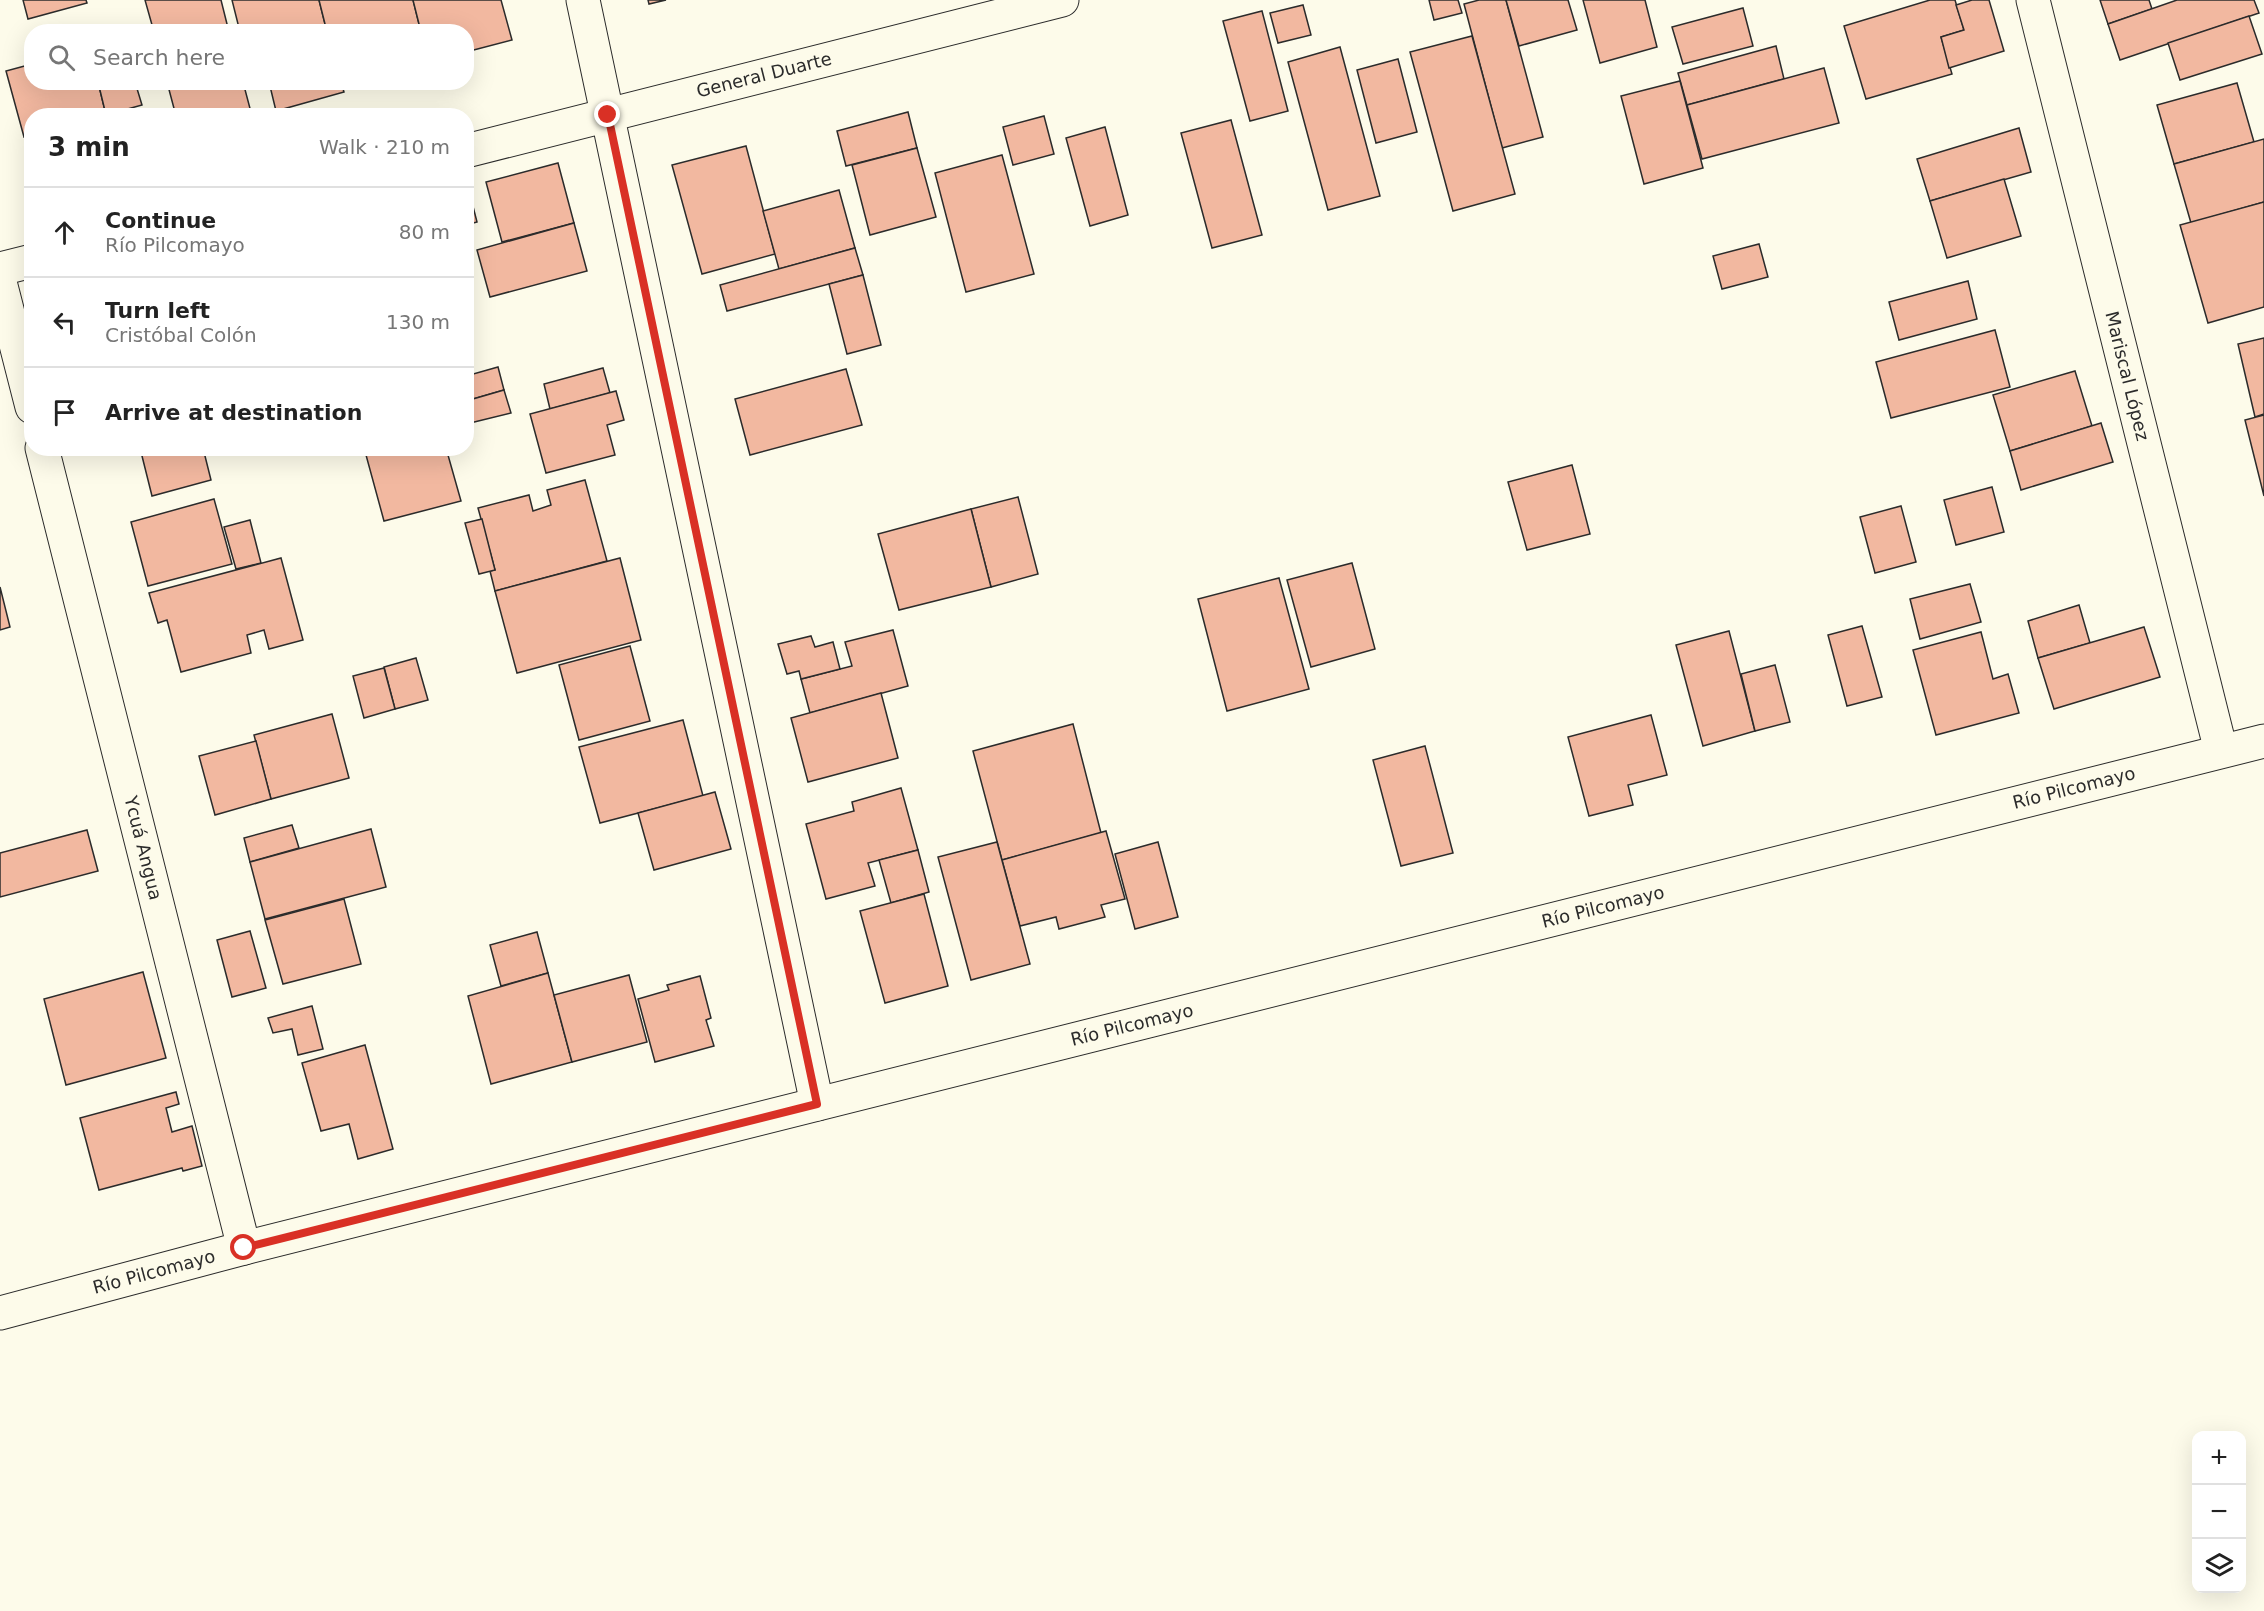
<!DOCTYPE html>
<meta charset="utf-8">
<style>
body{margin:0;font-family:"DejaVu Sans",sans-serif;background:#f2f2f2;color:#222}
.controls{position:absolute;right:18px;bottom:18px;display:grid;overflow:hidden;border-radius:12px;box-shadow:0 6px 24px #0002}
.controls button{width:54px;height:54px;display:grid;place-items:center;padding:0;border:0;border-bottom:2px solid #e0e0e0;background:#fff;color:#222;font:30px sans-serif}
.stop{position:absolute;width:18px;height:18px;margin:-14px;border:4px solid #d93025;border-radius:50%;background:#fff}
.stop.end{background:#d93025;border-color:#fff;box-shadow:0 2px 6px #0008}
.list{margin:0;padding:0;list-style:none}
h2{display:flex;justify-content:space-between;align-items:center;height:78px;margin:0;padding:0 24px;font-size:26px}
h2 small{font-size:20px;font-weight:400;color:#767676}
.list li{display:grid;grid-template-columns:39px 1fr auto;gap:18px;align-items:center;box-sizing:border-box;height:90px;padding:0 24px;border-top:2px solid #e0e0e0}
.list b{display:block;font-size:22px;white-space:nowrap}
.list p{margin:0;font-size:20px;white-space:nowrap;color:#767676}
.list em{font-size:20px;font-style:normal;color:#767676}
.icon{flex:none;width:33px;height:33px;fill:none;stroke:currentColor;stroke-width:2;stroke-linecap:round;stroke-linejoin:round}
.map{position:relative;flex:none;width:2264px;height:1611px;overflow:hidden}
.search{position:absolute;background:#fff;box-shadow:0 6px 24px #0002;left:24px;top:24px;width:450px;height:66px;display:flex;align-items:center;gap:15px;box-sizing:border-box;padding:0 21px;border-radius:24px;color:#767676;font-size:22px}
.panel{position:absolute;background:#fff;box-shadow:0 6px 24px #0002;left:24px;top:108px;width:450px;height:348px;border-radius:24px}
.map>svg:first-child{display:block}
</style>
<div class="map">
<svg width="2264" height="1611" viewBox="0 0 2264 1611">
<rect width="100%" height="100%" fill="#fdfbea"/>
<g fill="#f2b8a0" stroke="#2b2b2b" stroke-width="1.5">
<polygon points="23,0 86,0 87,3 28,19"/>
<polygon points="145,0 221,0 229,32 154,32"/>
<polygon points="232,0 319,0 327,32 240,32"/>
<polygon points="319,0 413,0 421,32 327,32"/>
<polygon points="413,0 501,0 512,40 466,52 466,32 421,32"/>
<polygon points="648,0 666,0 649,4"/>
<polygon points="1429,0 1458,0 1462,13 1434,20"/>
<polygon points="1479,0 1506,0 1543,137 1502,148 1464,4"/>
<polygon points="1506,0 1568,0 1577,30 1519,46"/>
<polygon points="1583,0 1645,0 1657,47 1600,63"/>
<polygon points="1930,0 1955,0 1964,30 1941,37 1952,74 1866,99 1844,26"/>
<polygon points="1972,0 1989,0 2004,51 1949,68 1941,37 1964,30 1956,5"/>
<polygon points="2100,0 2149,0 2152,9 2108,24"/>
<polygon points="2177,0 2254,0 2259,13 2120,60 2108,24"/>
<polygon points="1303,5 1311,35 1278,43 1270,13"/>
<polygon points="1743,8 1753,46 1683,64 1672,27"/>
<polygon points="1262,11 1288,111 1250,121 1223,21"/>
<polygon points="2249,16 2262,54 2180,80 2168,43"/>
<polygon points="1472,36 1515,194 1453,211 1410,52"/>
<polygon points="1776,46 1784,79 1687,105 1678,73"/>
<polygon points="1340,47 1380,196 1328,210 1288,62"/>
<polygon points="1398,59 1417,132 1376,143 1357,70"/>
<polygon points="32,64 32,82 98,82 106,115 32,116 32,135 24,137 6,71"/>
<polygon points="1824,68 1839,123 1702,159 1687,105"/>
<polygon points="1680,81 1703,168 1644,184 1621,96"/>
<polygon points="98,82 135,82 142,105 106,115"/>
<polygon points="167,82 243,82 252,116 176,116"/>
<polygon points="269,82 341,82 344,92 276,111"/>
<polygon points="2237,83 2254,142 2174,164 2157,105"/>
<polygon points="908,112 917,148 846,166 837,131"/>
<polygon points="1044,116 1054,154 1013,165 1003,127"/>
<polygon points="1231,120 1262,235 1212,248 1181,133"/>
<polygon points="1105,127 1128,215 1090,226 1066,138"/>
<polygon points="2019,128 2031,172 1930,201 1917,159"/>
<polygon points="2264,139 2264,202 2191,223 2174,164"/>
<polygon points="746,146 775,254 702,274 672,165"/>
<polygon points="917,148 936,217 870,235 852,165"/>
<polygon points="1002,155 1034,274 966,292 935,173"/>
<polygon points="558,163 574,223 502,242 486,182"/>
<polygon points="2004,179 2021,236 1947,258 1930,201"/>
<polygon points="468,187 477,222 466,225 466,188"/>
<polygon points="839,190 855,248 779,269 763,211"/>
<polygon points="2264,202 2264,307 2208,323 2180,225"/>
<polygon points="574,223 587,271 490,297 477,250"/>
<polygon points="1759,244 1768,277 1722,289 1713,256"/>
<polygon points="855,248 863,275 727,311 720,285"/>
<polygon points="863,275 881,345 847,354 829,284"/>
<polygon points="1968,281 1977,319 1899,340 1889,302"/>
<polygon points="466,284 471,302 466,303"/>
<polygon points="1995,330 2010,387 1891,418 1876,362"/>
<polygon points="2264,338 2264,414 2255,417 2238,344"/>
<polygon points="498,367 504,390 466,401 466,376"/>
<polygon points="603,368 610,393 550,409 544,384"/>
<polygon points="846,369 862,425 750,455 735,399"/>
<polygon points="2075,371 2092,426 2010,451 1993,395"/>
<polygon points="504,390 511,413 466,424 466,401"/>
<polygon points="616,391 624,420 607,425 615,455 546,473 530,414"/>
<polygon points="2264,415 2264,496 2245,420"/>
<polygon points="2101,423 2113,462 2021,490 2010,451"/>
<polygon points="140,448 203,448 211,480 152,496"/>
<polygon points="391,448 446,448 461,501 384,521 366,455"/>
<polygon points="1572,465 1590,534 1527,550 1508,482"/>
<polygon points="585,480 607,561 495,591 490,571 495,570 478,508 529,495 533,511 551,505 547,490"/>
<polygon points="1992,487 2004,532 1956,545 1944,500"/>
<polygon points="1018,497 1038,574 991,587 971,509"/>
<polygon points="214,499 232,564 148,586 131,522"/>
<polygon points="1901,506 1916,562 1875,573 1860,517"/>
<polygon points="971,509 991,587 899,610 878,534"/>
<polygon points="482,519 495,570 479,574 465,523"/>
<polygon points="250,520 261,563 236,569 224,527"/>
<polygon points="281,558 303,640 269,649 264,630 247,635 251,653 181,672 167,620 158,623 149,593"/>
<polygon points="620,558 641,640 517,673 495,591"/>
<polygon points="1352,563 1375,649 1311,667 1287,580"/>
<polygon points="1279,578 1309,689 1227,711 1198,599"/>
<polygon points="1970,584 1981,622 1920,639 1910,599"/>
<polygon points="0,587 10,627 0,630"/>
<polygon points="2079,605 2090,643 2038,658 2028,621"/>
<polygon points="1862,626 1882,697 1847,706 1828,635"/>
<polygon points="2144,627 2160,677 2054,709 2038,658"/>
<polygon points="893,630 908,686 810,713 801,679 852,666 845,642"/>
<polygon points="1729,631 1755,731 1703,746 1676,645"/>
<polygon points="1981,632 1993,679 2008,674 2019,713 1936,735 1913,650"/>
<polygon points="811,636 815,647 833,642 840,669 801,679 799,671 787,674 778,644"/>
<polygon points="630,646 650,721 579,740 559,665"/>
<polygon points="416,658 428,700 395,709 384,667"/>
<polygon points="1775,665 1790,722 1755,731 1741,674"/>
<polygon points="384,668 395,709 364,718 353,676"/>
<polygon points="881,693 898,758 808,782 791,718"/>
<polygon points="332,714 349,778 271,799 254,735"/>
<polygon points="1651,715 1667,775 1628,785 1633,805 1589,816 1568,737"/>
<polygon points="683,720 703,796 600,823 579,747"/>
<polygon points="1073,724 1101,833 1002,860 973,751"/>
<polygon points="256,741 271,799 215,815 199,756"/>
<polygon points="1425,746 1453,853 1401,866 1373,760"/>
<polygon points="901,788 918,850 868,863 875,886 826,899 806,824 854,811 852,802"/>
<polygon points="715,792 731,849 654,870 638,813"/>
<polygon points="292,825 299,848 250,862 244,838"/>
<polygon points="371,829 386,887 265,919 250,862"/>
<polygon points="87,830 98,871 0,897 0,853"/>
<polygon points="1106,831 1125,899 1101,905 1105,917 1059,929 1056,917 1020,926 1002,860"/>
<polygon points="997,842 1030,964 971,980 938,857"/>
<polygon points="1158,842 1178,917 1135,929 1115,854"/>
<polygon points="918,850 929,892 891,903 879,860"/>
<polygon points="924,894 948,986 885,1003 860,911"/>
<polygon points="344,899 361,964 283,984 265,920"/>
<polygon points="250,931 266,988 232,997 217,940"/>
<polygon points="537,932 548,973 501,986 490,945"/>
<polygon points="143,972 166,1058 66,1085 44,999"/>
<polygon points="548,973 572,1062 491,1084 468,996"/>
<polygon points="629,975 647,1042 572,1062 554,995"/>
<polygon points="700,976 711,1018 706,1020 714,1046 655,1062 638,999 669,990 667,985"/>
<polygon points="312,1006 323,1049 298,1055 292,1029 273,1033 268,1018"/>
<polygon points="365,1045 393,1149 358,1159 349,1124 321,1131 302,1063"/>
<polygon points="176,1092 179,1104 166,1108 172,1132 192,1126 202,1166 183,1171 182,1168 99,1190 80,1118"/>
</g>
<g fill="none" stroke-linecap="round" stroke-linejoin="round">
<g stroke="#2b2b2b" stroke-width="35">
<g id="minor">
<polyline points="583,0 817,1104"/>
<polyline points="2033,0 2221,751"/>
<polyline points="466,151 1062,0"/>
<polyline points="0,269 32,261"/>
<polyline points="0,282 32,407"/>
<polyline points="42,448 244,1248"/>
<polyline points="0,1313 244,1248 2264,741"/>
</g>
</g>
<use href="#minor" stroke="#fdfbea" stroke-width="33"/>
</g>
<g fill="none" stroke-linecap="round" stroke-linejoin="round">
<polyline stroke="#d93025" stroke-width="8" points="244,1248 817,1104 608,115"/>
</g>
<g text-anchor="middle" stroke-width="4.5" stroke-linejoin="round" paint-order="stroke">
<g font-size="18" fill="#2b2b2b" stroke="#fdfbea">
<text transform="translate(764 75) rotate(-14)" y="6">General Duarte</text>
<text transform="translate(2127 376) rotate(76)" y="6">Mariscal López</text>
<text transform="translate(2074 788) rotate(-14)" y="6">Río Pilcomayo</text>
<text transform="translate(143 848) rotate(76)" y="6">Ycuá Angua</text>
<text transform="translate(1603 907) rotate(-14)" y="6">Río Pilcomayo</text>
<text transform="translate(1132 1025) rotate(-14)" y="6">Río Pilcomayo</text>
<text transform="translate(154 1272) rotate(-15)" y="6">Río Pilcomayo</text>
</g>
</g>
</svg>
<div class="controls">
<button>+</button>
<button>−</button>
<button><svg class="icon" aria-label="layers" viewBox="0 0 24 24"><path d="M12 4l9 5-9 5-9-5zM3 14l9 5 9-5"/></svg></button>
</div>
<div class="stop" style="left:244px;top:1248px"></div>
<div class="stop end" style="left:608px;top:115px"></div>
<div class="search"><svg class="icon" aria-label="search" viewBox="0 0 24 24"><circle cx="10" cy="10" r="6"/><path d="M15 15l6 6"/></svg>Search here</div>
<section class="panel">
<h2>3 min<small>Walk · 210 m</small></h2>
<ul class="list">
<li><svg class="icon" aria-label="ahead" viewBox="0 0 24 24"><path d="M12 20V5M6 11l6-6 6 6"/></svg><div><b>Continue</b><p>Río Pilcomayo</p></div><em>80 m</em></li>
<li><svg class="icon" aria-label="left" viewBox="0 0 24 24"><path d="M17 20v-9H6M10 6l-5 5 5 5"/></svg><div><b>Turn left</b><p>Cristóbal Colón</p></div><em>130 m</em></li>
<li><svg class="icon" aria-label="arrive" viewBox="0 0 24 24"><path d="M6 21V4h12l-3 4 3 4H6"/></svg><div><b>Arrive at destination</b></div></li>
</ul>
</section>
</div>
